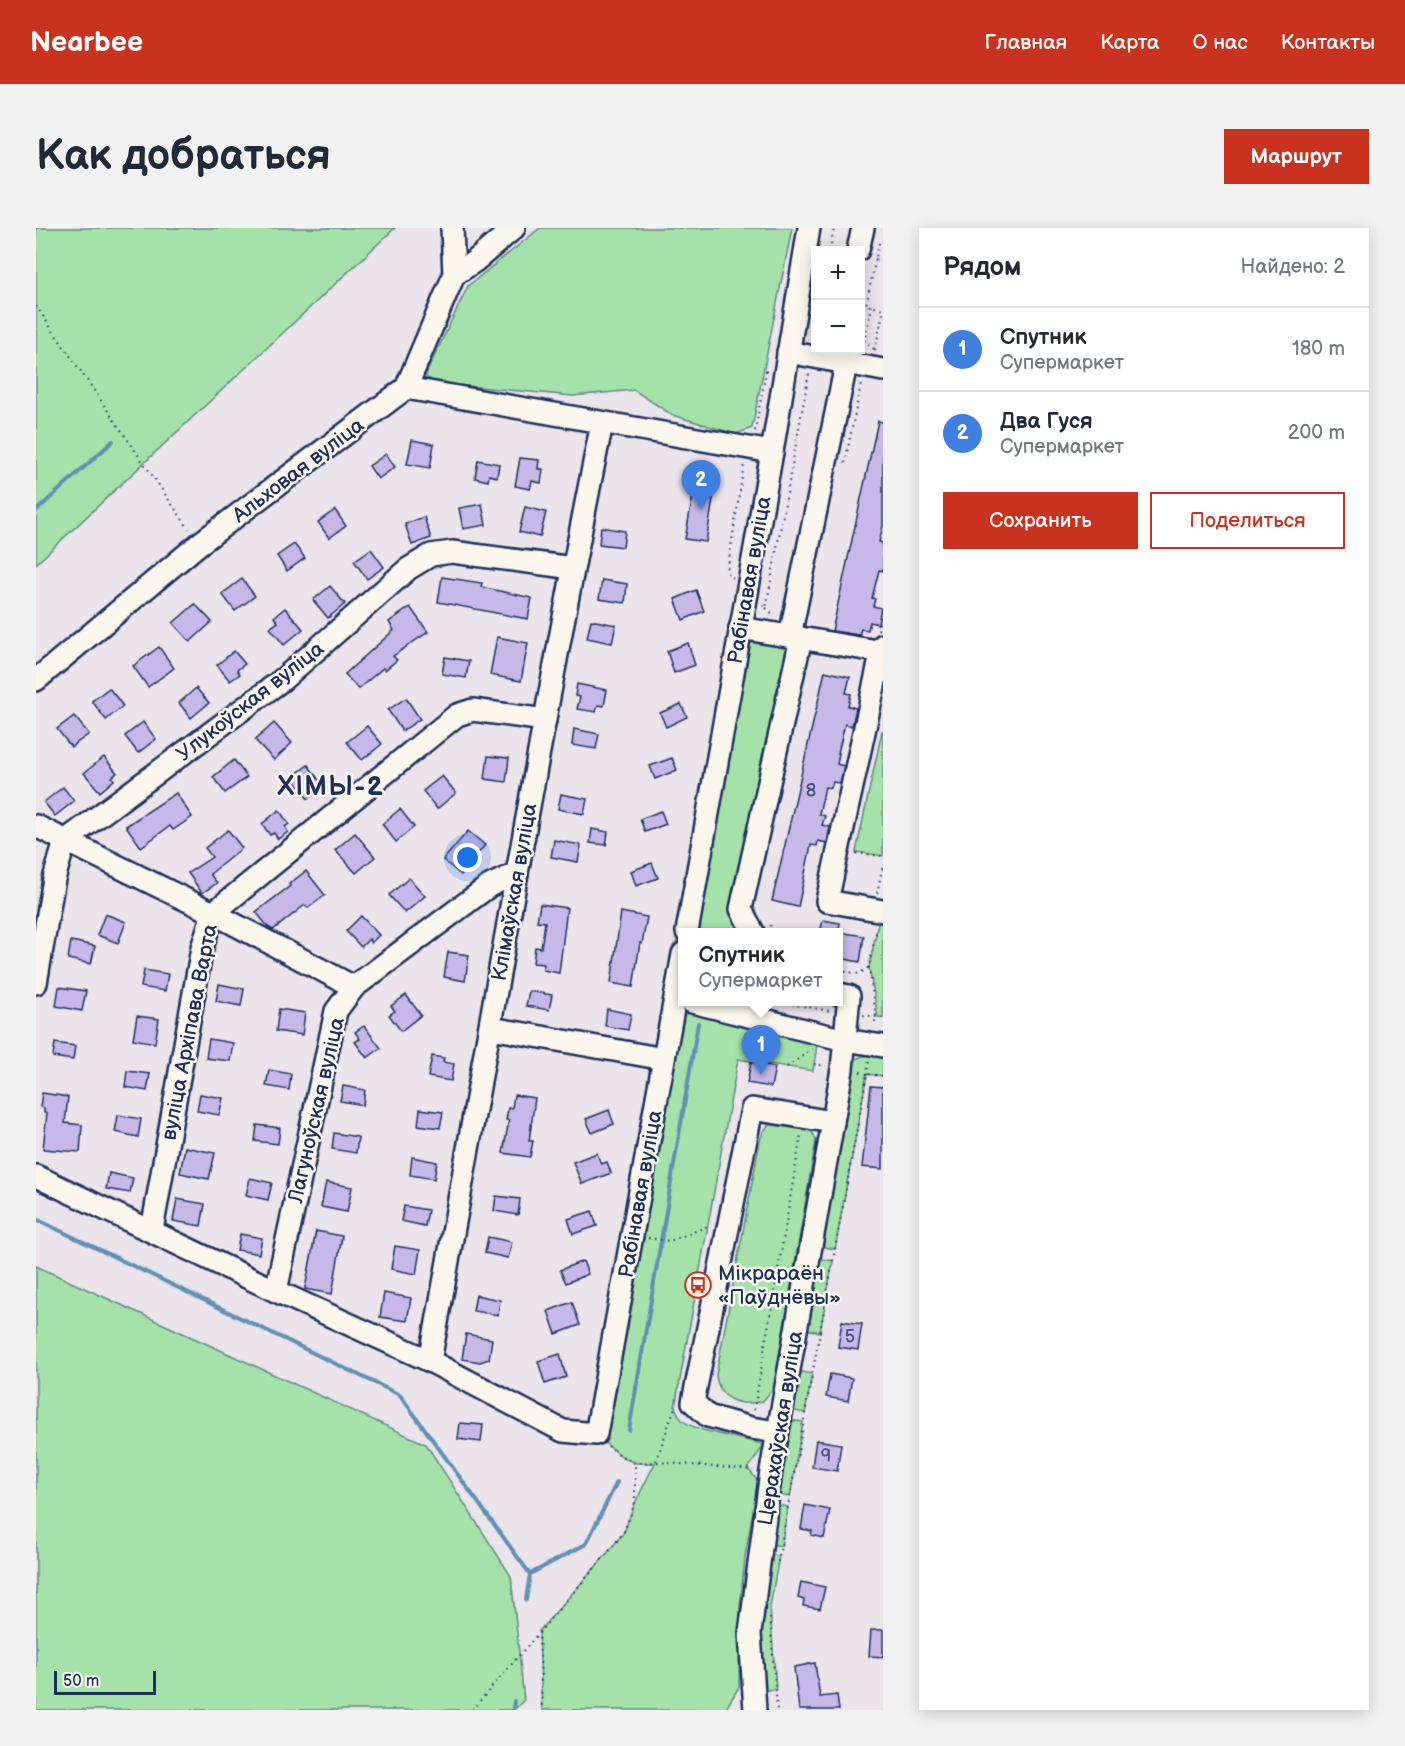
<!DOCTYPE html>
<html lang="ru">
<meta charset="utf-8">
<style>
body{margin:0;font-family:"Balsamiq Sans",sans-serif;background:#f2f2f3;color:#1f2937}
.controls{position:absolute;right:18px;top:18px;display:grid;overflow:hidden;border-radius:0px;box-shadow:0 3px 15px #0003}
.controls button{width:54px;height:54px;display:grid;place-items:center;padding:0;border:0;border-bottom:2px solid #e0e1e3;background:#fff;color:#1f2937;font:30px sans-serif}
.scale{position:absolute;left:18px;bottom:15px;width:102px;box-sizing:border-box;padding-left:6px;border:3px solid #1b2f5e;border-top:0;font-size:16px;line-height:21px;white-space:nowrap;color:#1b2f5e;-webkit-text-stroke:4px #fbf7ec;paint-order:stroke}
.you{position:absolute;left:432px;top:630px;width:21px;height:21px;margin:-15px;border:4px solid #fff;border-radius:50%;background:#1a73e8;box-shadow:0 0 0 9px #1a73e833}
.badge{display:grid;place-items:center;width:39px;height:39px;border-radius:50%;background:#c8321e;color:#fff;font-size:20px;font-weight:700}
.pin{position:absolute;translate:-50% -50px;filter:drop-shadow(0 2px 3px #0008)}
.pin::after{content:'';position:absolute;top:32px;width:21px;height:18px;background:inherit;clip-path:polygon(0 0,100% 0,50% 100%)}
.popup{position:absolute;left:642px;top:700px;width:165px;height:78px;box-sizing:border-box;display:grid;place-content:center;border-radius:0px;background:#fff;filter:drop-shadow(0 2px 4px #0005);font-size:20px;white-space:nowrap;color:#747a83}
.popup b{font-size:22px;color:#1f2937}
.popup::after{content:'';position:absolute;left:50%;top:100%;margin-left:-12px;border:12px solid transparent;border-top-color:#fff}
.list{margin:0;padding:0;list-style:none}
h2{display:flex;justify-content:space-between;align-items:center;height:78px;margin:0;padding:0 24px;font-size:26px}
h2 small{font-size:20px;font-weight:400;color:#747a83}
.list li{display:grid;grid-template-columns:39px 1fr auto;gap:18px;align-items:center;box-sizing:border-box;height:84px;padding:0 24px;border-top:2px solid #e0e1e3}
.list b{display:block;font-size:22px;white-space:nowrap}
.list p{margin:0;font-size:20px;white-space:nowrap;color:#747a83}
.list em{font-size:20px;font-style:normal;color:#747a83}
.actions{display:flex;gap:12px;padding:18px 24px}
.actions a{flex:1;padding:14px 0;border:2px solid #c8321e;border-radius:0px;text-align:center;font-size:21px;color:#c8321e}
.actions .main{background:#c8321e;color:#fff}
.map{position:relative;flex:none;width:847px;height:1482px;overflow:hidden;border-radius:0px}
header{display:flex;align-items:center;gap:36px;box-sizing:border-box;height:84px;padding:0 30px;background:#c8321e;color:#fff}
header strong{font-size:28px}
nav{display:flex;gap:33px;margin-inline-start:auto;font-size:21px}
.intro{display:flex;align-items:center;justify-content:space-between;box-sizing:border-box;height:144px;padding:0 36px}
h1{margin:0;font-size:42px}
.button{padding:15px 27px;border-radius:0px;background:#c8321e;color:#fff;font-size:21px;font-weight:700}
main{display:flex;gap:36px;padding:0 36px}
aside{flex:1;background:#fff;border-radius:0px;box-shadow:0 3px 15px #0003}
.map>svg:first-child{display:block}
</style>
<header>
<strong>Nearbee</strong>
<nav><a>Главная</a><a>Карта</a><a>О нас</a><a>Контакты</a></nav>
</header>
<div class="intro"><h1>Как добраться</h1><a class="button">Маршрут</a></div>
<main>
<div class="map">
<svg width="847" height="1482" viewBox="0 0 847 1482">
<rect width="100%" height="100%" fill="#ebe4eb"/>
<filter id="ink" filterUnits="userSpaceOnUse"><feTurbulence type="fractalNoise" baseFrequency=".0167" numOctaves="2"/><feDisplacementMap in="SourceGraphic" scale="12" xChannelSelector="R" yChannelSelector="G"/><feConvolveMatrix kernelMatrix="1 2 1 2 8 2 1 2 1" color-interpolation-filters="sRGB"/></filter>
<g filter="url(#ink)">
<g fill="#a5e2a9" stroke="#608884" stroke-width="1.5">
<polygon points="0,0 359,0 0,336"/>
<polygon points="504,0 756,0 716,200 700,206 636,187 598,162 537,168 399,155 389,148 432,58"/>
<polygon points="704,400 765,410 701,704 651,704"/>
<polygon points="846,503 847,504 847,628 820,624"/>
<polygon points="843,691 847,691 847,790 842,789 833,739"/>
<path d="M650,784L747,804L781,817L777,843L702,831L639,1179C641,1183 643,1188 646,1192C658,1204 709,1210 728,1217L712,1241L722,1253L709,1329L704,1379L703,1459L689,1482H506L503,1403L570,1327L588,1304L599,1275L619,1235H599L587,1229L566,1213L641,794Z"/>
<path d="M834,827L847,829V848L831,846L799,1021L783,1018L815,843C818,831 822,828 834,827Z"/>
<path d="M738,891C757,895 773,892 780,912L738,1159L727,1173C704,1179 683,1173 680,1147L724,913L727,904Z"/>
<polygon points="781,1030 797,1033 784,1104 769,1101"/>
<polygon points="0,1038 390,1216 475,1348 488,1472 478,1482 0,1482"/>
<polygon points="761,1143 776,1146 769,1185 754,1182"/>
<polygon points="752,1192 767,1194 754,1269 739,1266"/>
<polygon points="737,1276 752,1279 745,1318 731,1315"/>
<polygon points="729,1325 743,1328 734,1379 740,1461 723,1463 721,1418"/>
</g>
<g fill="none" stroke-linecap="round" stroke-linejoin="round">
<g stroke="#6090b6" stroke-width="4">
<polyline points="0,283 77,213"/>
<polyline points="0,991 364,1167 494,1346 490,1372"/>
<polyline points="593,1202 662,795"/>
<polyline points="494,1346 550,1316 581,1254"/>
<polyline points="477,1482 478,1473"/>
</g>
</g>
<g fill="#c6b9ea" stroke="#1b2f5e" stroke-width="1.5">
<polygon points="842,193 847,194 847,298 843,314 847,315 847,343 843,342 836,370 839,371 837,378 845,380 842,396 834,394 832,402 825,401 823,407 796,403"/>
<polygon points="376,212 398,216 394,240 371,236"/>
<polygon points="350,226 359,239 342,251 333,238"/>
<polygon points="484,230 503,232 502,241 507,241 505,255 496,253 494,261 479,258"/>
<polygon points="442,232 463,236 461,249 453,247 452,253 439,250"/>
<polygon points="660,250 680,253 670,314 649,311"/>
<polygon points="446,276 450,297 427,301 423,280"/>
<polygon points="489,279 510,284 504,309 483,304"/>
<polygon points="299,282 310,298 293,310 282,294"/>
<polygon points="388,289 395,310 376,317 369,296"/>
<polygon points="565,299 589,303 587,319 563,316"/>
<polygon points="258,316 269,330 251,343 241,328"/>
<polygon points="335,321 348,339 331,351 318,333"/>
<polygon points="406,349 446,355 445,359 496,370 492,391 402,374"/>
<polygon points="206,351 219,368 199,383 186,366"/>
<polygon points="566,352 591,356 589,375 563,371"/>
<polygon points="294,358 309,376 292,390 277,372"/>
<polygon points="660,362 668,383 647,392 639,371"/>
<polygon points="159,376 176,394 154,414 137,395"/>
<polygon points="374,379 392,404 357,428 361,432 349,442 347,440 322,461 309,446 358,402 353,394"/>
<polygon points="249,380 267,401 248,417 234,400 242,394 238,389"/>
<polygon points="555,392 580,397 576,415 551,410"/>
<polygon points="461,409 492,415 485,453 454,447"/>
<polygon points="652,415 659,437 638,445 631,423"/>
<polygon points="123,419 138,440 112,459 97,438"/>
<polygon points="198,423 209,436 201,442 204,446 194,453 181,437"/>
<polygon points="409,429 433,433 430,450 406,446"/>
<polygon points="789,443 814,449 810,465 815,466 812,478 820,480 816,498 809,496 802,525 803,525 801,536 808,538 804,555 797,554 795,560 789,559 783,586 789,588 786,597 794,599 791,615 782,613 781,618 775,617 762,679 736,673"/>
<polygon points="541,456 571,462 568,478 562,477 560,484 541,481 544,469 539,468"/>
<polygon points="73,460 87,478 70,492 56,473"/>
<polygon points="160,460 173,475 155,490 143,475"/>
<polygon points="370,470 384,491 366,503 352,482"/>
<polygon points="645,476 651,489 630,499 624,485"/>
<polygon points="38,488 53,506 35,519 21,501"/>
<polygon points="107,494 120,511 102,525 89,508"/>
<polygon points="238,495 256,515 238,532 219,512"/>
<polygon points="331,498 346,516 326,532 311,514"/>
<polygon points="538,501 563,506 560,521 536,517"/>
<polygon points="452,528 473,530 470,554 449,551"/>
<polygon points="68,529 81,545 76,549 78,552 64,564 48,545"/>
<polygon points="636,530 641,542 619,551 614,538"/>
<polygon points="198,532 211,549 189,565 177,549"/>
<polygon points="272,537 288,559 272,571 256,549"/>
<polygon points="406,548 420,565 401,581 387,563"/>
<polygon points="27,559 38,573 19,588 8,574"/>
<polygon points="140,565 156,589 137,602 134,598 105,619 90,598"/>
<polygon points="525,566 551,571 548,586 522,581"/>
<polygon points="364,581 378,599 360,614 346,596"/>
<polygon points="243,582 253,596 249,599 252,604 242,611 238,605 234,607 226,596"/>
<polygon points="625,583 630,596 609,604 604,591"/>
<polygon points="556,601 572,604 570,617 554,615"/>
<polygon points="192,602 206,620 174,646 181,655 166,665 152,645 176,629 169,620"/>
<polygon points="432,603 449,617 425,647 407,632"/>
<polygon points="319,605 339,629 320,645 299,622"/>
<polygon points="518,612 545,617 542,634 515,629"/>
<polygon points="616,635 622,650 600,658 595,643"/>
<polygon points="270,643 289,667 272,680 269,677 237,702 232,699 220,684 254,658 253,656"/>
<polygon points="373,650 389,668 369,685 353,667"/>
<polygon points="504,676 531,680 523,745 507,742 508,736 497,735 499,719 505,720 509,694 501,693"/>
<polygon points="585,684 611,689 606,716 604,715 597,759 575,755"/>
<polygon points="69,686 90,694 82,715 61,707"/>
<polygon points="325,688 343,707 335,715 333,711 325,719 310,703"/>
<polygon points="787,692 804,695 802,705 784,705"/>
<polygon points="803,704 828,708 824,734 803,730"/>
<polygon points="35,713 59,718 55,736 32,731"/>
<polygon points="412,724 433,727 429,753 408,749"/>
<polygon points="108,742 132,746 129,763 105,759"/>
<polygon points="183,756 208,761 205,778 180,773"/>
<polygon points="23,759 50,763 46,783 20,778"/>
<polygon points="493,763 516,767 513,782 490,778"/>
<polygon points="370,767 385,787 365,803 353,787 359,783 355,778"/>
<polygon points="243,781 269,785 266,807 240,803"/>
<polygon points="571,781 595,786 592,802 569,798"/>
<polygon points="101,788 123,791 119,815 97,811"/>
<polygon points="328,798 345,820 331,830 319,814 324,811 319,804"/>
<polygon points="173,811 197,815 194,833 170,830"/>
<polygon points="19,815 39,818 37,832 17,829"/>
<polygon points="396,828 408,830 407,834 418,836 415,853 392,849"/>
<polygon points="715,834 739,839 735,859 711,855"/>
<polygon points="233,842 255,846 253,862 230,858"/>
<polygon points="91,843 114,846 111,863 89,859"/>
<polygon points="307,858 329,862 327,877 304,873"/>
<polygon points="835,858 847,859 847,941 826,939"/>
<polygon points="6,865 32,869 29,895 46,897 44,924 7,921 11,885 8,885 8,880 4,879"/>
<polygon points="164,866 187,870 183,887 161,883"/>
<polygon points="478,867 499,870 493,913 497,913 494,929 467,925 473,892 470,892 472,880 476,880"/>
<polygon points="384,881 407,884 404,900 382,897"/>
<polygon points="573,882 578,896 556,905 550,891"/>
<polygon points="82,887 105,891 102,909 79,904"/>
<polygon points="221,897 244,900 242,916 219,913"/>
<polygon points="298,905 322,909 320,925 296,921"/>
<polygon points="149,919 179,925 173,951 144,945"/>
<polygon points="561,925 565,936 571,934 575,945 546,956 537,934"/>
<polygon points="376,929 401,934 398,951 374,947"/>
<polygon points="73,945 97,950 94,965 70,961"/>
<polygon points="214,950 236,955 232,972 210,967"/>
<polygon points="290,954 316,959 311,984 285,979"/>
<polygon points="460,968 484,971 482,987 458,983"/>
<polygon points="141,971 169,976 165,998 137,993"/>
<polygon points="368,978 392,982 389,998 365,993"/>
<polygon points="556,983 561,998 537,1006 532,991"/>
<polygon points="280,1003 306,1008 296,1066 269,1061"/>
<polygon points="204,1006 226,1010 223,1026 201,1022"/>
<polygon points="452,1009 476,1014 472,1030 449,1025"/>
<polygon points="359,1018 384,1022 380,1046 355,1041"/>
<polygon points="547,1033 552,1046 530,1055 524,1042"/>
<polygon points="348,1065 375,1070 371,1093 344,1089"/>
<polygon points="440,1067 464,1072 462,1087 437,1083"/>
<polygon points="536,1074 544,1097 520,1106 512,1083"/>
<polygon points="806,1093 826,1096 822,1122 802,1119"/>
<polygon points="430,1106 456,1111 453,1131 444,1134 426,1131"/>
<polygon points="524,1126 530,1149 509,1156 502,1133"/>
<polygon points="794,1146 816,1150 812,1173 790,1169"/>
<polygon points="424,1195 447,1197 445,1214 422,1211"/>
<polygon points="780,1212 805,1216 801,1243 776,1239"/>
<polygon points="769,1277 794,1282 788,1310 775,1307 776,1303 765,1301"/>
<polygon points="765,1354 789,1359 784,1381 767,1378 768,1372 762,1370"/>
<polygon points="835,1402 847,1402 847,1429 833,1428"/>
<polygon points="779,1435 784,1469 801,1467 803,1482 763,1482 758,1439"/>
</g>
<g fill="none" stroke-linecap="round" stroke-linejoin="round">
<g stroke="#1b2f5e" stroke-width="26">
<g id="minor">
<polyline points="416,0 418,47"/>
<polyline points="822,22 827,0"/>
<polyline points="752,124 847,142"/>
<polyline points="370,160 736,224"/>
<polyline points="704,400 847,424"/>
<polyline points="754,408 813,122"/>
<polyline points="847,417 791,673 847,683"/>
<polyline points="0,452 163,316 370,160 418,47 439,33 478,0"/>
<polyline points="0,598 177,685 318,759"/>
<polyline points="651,704 736,224 773,0"/>
<polyline points="717,704 705,681 765,410"/>
<polyline points="0,755 18,651 29,613 246,452 372,341 395,327 416,324 537,340"/>
<polyline points="656,774 809,812 847,818"/>
<polyline points="455,800 628,831"/>
<polyline points="0,948 240,1063 394,1133 527,1203 560,1206 647,726"/>
<polyline points="116,1002 166,720 177,685 421,487 437,482 509,492"/>
<polyline points="240,1063 300,783 318,759 453,658 481,645"/>
<path d="M394,1133C451,820 503,506 566,195"/>
<polyline points="740,1204 715,1200 672,1188 657,1174 716,881 797,894"/>
<polyline points="719,1482 714,1405 735,1243 797,894 806,841 813,768 803,766"/>
</g>
</g>
<g stroke="#1b2f5e" stroke-width="2" stroke-dasharray="1.5 4.5" stroke-linecap="butt">
<polyline points="843,15 830,77 847,81"/>
<polyline points="794,22 798,0"/>
<polyline points="839,31 847,33"/>
<polyline points="0,78 153,301"/>
<polyline points="778,112 780,103"/>
<polyline points="826,112 828,112 836,78"/>
<polyline points="828,112 839,122"/>
<polyline points="839,122 847,85"/>
<polyline points="719,203 731,138"/>
<polyline points="809,235 825,156"/>
<polyline points="697,350 691,344 708,237"/>
<polyline points="727,378 730,380 773,145"/>
<polyline points="730,380 739,388"/>
<polyline points="842,402 847,379"/>
<polyline points="820,625 847,628"/>
<polyline points="841,665 847,637"/>
<polyline points="734,697 738,704"/>
<polyline points="833,739 840,789 838,798"/>
<polyline points="803,742 823,746 833,739 841,700"/>
<polyline points="744,774 794,783"/>
<polyline points="827,787 847,790"/>
<polyline points="778,836 790,838"/>
<polyline points="751,839 776,821"/>
<polyline points="824,844 831,846 833,832"/>
<polyline points="612,1010 634,1013 672,998"/>
<polyline points="718,1182 765,907"/>
<polyline points="572,1218 587,1229 599,1235 620,1234 717,1242"/>
<polyline points="620,1233 639,1179"/>
<polyline points="742,1334 831,846 847,848"/>
<polyline points="734,1390 741,1482"/>
<polyline points="503,1404 506,1482"/>
<polyline points="436,1482 570,1327 588,1304 599,1275 599,1235"/>
</g>
<use href="#minor" stroke="#fbf7ec" stroke-width="21"/>
</g>
</g>
<defs>
<g id="bus-ring" transform="scale(1.35)"><circle r="9.5" fill="#fbf7ec" stroke="#c8321e" stroke-width="1.5"/><path d="M-5-6H5V4H4V6H2V4H-2V6H-4V4H-5ZM-3.5-4V0h7V-4ZM-3.5 1.2v1.5H-2V1.2ZM2 1.2v1.5H3.5V1.2Z" fill="#c8321e"/></g>
</defs>
<g fill-rule="evenodd">
<use href="#bus-ring" x="662" y="1057"/>
</g>
<g text-anchor="middle" stroke-width="5" stroke-linejoin="round" paint-order="stroke">
<g font-size="18" fill="#465281">
<text x="775" y="568">8</text>
<text x="814" y="1114">5</text>
<text x="790" y="1234">9</text>
</g>
<g font-size="21" fill="#1b2f5e" stroke="#fbf7ec">
<text transform="translate(262 242) rotate(-37)" y="7">Альховая вуліца</text>
<text transform="translate(713 352) rotate(-80)" y="7">Рабінавая вуліца</text>
<text transform="translate(214 473) rotate(-38)" y="7">Улукоўская вуліца</text>
<text transform="translate(478 664) rotate(-80)" y="7">Клімаўская вуліца</text>
<text transform="translate(153 804) rotate(-79)" y="7">вуліца Архіпава Варта</text>
<text transform="translate(280 882) rotate(-77)" y="7">Лагуноўская вуліца</text>
<text transform="translate(604 966) rotate(-80)" y="7">Рабінавая вуліца</text>
<text transform="translate(744 1200) rotate(-81)" y="7">Церахаўская вуліца</text>
</g>
<g font-size="21" fill="#1b2f5e" stroke="#fbf7ec" text-anchor="start">
<text x="682" y="1052">Мікрараён<tspan x="682" dy="24">«Паўднёвы»</tspan></text>
</g>
<g font-size="27" font-weight="bold" letter-spacing="1.5" fill="#1b2f5e" stroke="#fbf7ec">
<text x="295" y="567">ХІМЫ-2</text>
</g>
</g>
</svg>
<div class="controls">
<button>+</button>
<button>−</button>
</div>
<div class="scale">50 m</div>
<div class="you"></div>
<div class="pin badge" style="left:725px;top:847px;background:#3f7fe0">1</div>
<div class="popup"><b>Спутник</b>Супермаркет</div>
<div class="pin badge" style="left:665px;top:282px;background:#3f7fe0">2</div>
</div>
<aside>
<h2>Рядом<small>Найдено: 2</small></h2>
<ul class="list">
<li><span class="badge" style="background:#3f7fe0">1</span><div><b>Спутник</b><p>Супермаркет</p></div><em>180 m</em></li>
<li><span class="badge" style="background:#3f7fe0">2</span><div><b>Два Гуся</b><p>Супермаркет</p></div><em>200 m</em></li>
</ul>
<div class="actions"><a class="main">Сохранить</a><a>Поделиться</a></div>
</aside>
</main>
